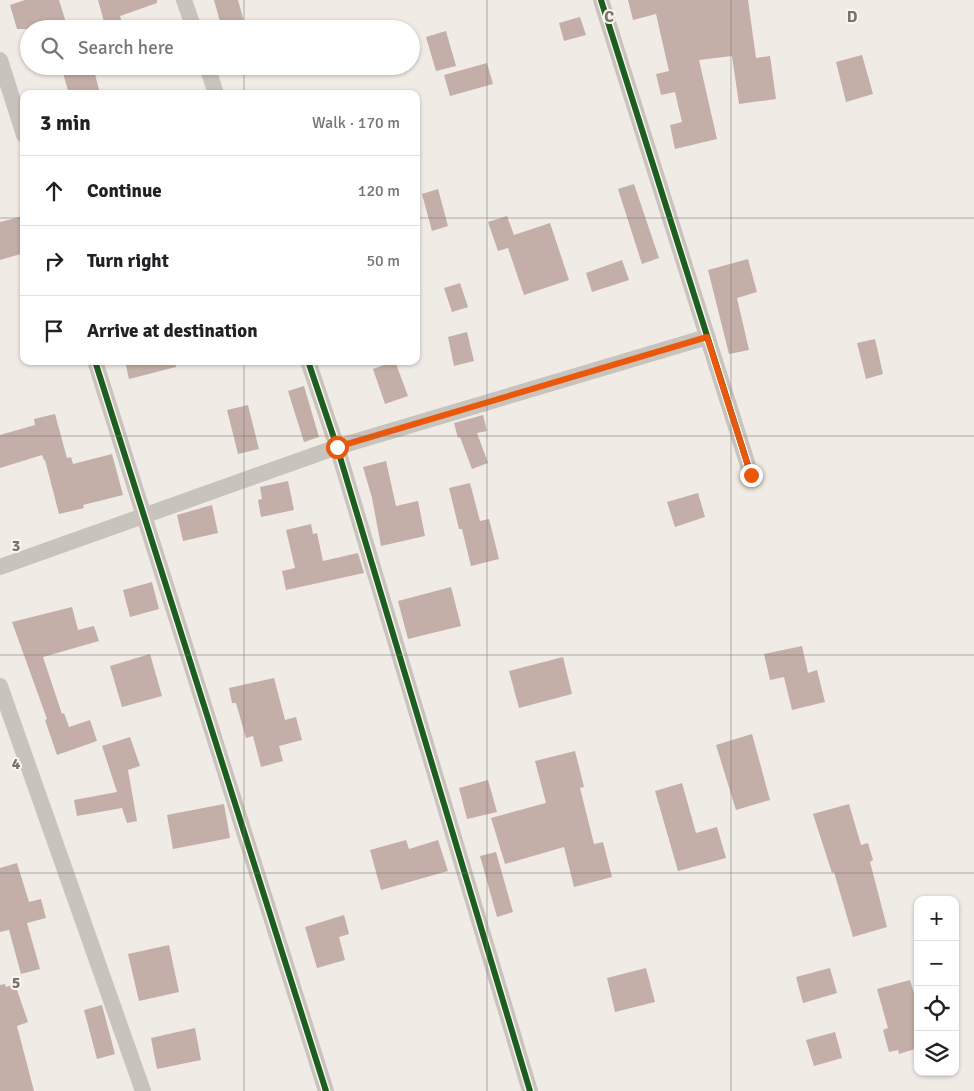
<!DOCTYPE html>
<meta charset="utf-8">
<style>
body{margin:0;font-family:Signika,sans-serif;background:#f2f2f2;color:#202124}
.controls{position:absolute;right:15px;bottom:15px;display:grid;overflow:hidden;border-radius:10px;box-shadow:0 1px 4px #0004}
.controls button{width:45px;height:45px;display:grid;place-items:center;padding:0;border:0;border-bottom:1px solid #e0e0e0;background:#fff;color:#202124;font:25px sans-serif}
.stop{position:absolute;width:15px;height:15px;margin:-11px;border:4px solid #ea580c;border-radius:50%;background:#fff}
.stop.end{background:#ea580c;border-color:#fff;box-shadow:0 1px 5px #0008}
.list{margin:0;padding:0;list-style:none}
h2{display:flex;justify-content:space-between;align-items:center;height:65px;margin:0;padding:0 20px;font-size:21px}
h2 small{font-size:16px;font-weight:400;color:#757577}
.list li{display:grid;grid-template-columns:32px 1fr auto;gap:15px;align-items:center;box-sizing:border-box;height:70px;padding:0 20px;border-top:1px solid #e0e0e0}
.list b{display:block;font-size:19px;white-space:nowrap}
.list em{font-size:16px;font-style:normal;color:#757577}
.icon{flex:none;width:28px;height:28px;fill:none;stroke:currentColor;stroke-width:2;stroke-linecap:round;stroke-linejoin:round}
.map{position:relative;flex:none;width:974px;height:1091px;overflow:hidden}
.search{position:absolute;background:#fff;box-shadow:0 1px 4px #0004;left:20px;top:20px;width:400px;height:55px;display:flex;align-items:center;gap:12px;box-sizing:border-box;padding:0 18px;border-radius:28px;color:#757577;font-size:19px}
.panel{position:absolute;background:#fff;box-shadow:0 1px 4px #0004;left:20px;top:90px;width:400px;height:275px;border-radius:10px}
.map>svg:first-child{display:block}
</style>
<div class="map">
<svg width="974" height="1091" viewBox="0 0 974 1091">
<rect width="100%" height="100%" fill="#f0ebe5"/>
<g fill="#c3afa7">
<polygon points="25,0 59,0 68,29 17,29 10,5"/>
<polygon points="98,0 157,0 157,3 120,16 124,29 106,29"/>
<polygon points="214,0 238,0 246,29 222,29"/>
<polygon points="628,0 748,0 756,58 770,56 776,99 739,104 732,56 699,60 717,139 675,149 670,125 682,122 675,92 661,95 656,74 669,71 656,14 633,20"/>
<polygon points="580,17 586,35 564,41 559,23"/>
<polygon points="446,31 456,66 436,71 426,37"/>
<polygon points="862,55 873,94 846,102 836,62"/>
<polygon points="487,63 493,84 450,96 444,75"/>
<polygon points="61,66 93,66 100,94 69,94"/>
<polygon points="634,184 659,258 642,264 618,189"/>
<polygon points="438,189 448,226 432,231 422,194"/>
<polygon points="24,216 24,253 0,260 0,222"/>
<polygon points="507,216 514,235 550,223 569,280 524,295 508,248 498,251 488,222"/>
<polygon points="748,259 757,292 737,298 749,350 729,354 708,270"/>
<polygon points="622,260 629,280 592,292 586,273"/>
<polygon points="460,283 468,307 452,312 444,288"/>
<polygon points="467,332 474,361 454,366 448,337"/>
<polygon points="875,339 883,374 866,379 857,343"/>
<polygon points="125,361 175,361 176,367 129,379"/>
<polygon points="395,361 408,396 385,404 373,369"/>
<polygon points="304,386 319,437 304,442 288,391"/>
<polygon points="248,405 259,449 238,454 227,410"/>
<polygon points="55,414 67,458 71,457 73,464 112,454 123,495 83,505 84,508 59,514 45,460 44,460 42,455 0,468 0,435 35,425 34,419"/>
<polygon points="483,415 487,431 477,433 488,463 472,469 460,437 458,438 454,423"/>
<polygon points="386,461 396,506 418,501 425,536 381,546 372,498 363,467"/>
<polygon points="288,481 294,510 261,517 258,500 262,499 260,487"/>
<polygon points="470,483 480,521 489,519 499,559 471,566 462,529 459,529 449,488"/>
<polygon points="698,493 705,517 675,527 667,502"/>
<polygon points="212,505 218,533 183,541 177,515"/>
<polygon points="311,524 313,534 317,533 323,561 358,553 364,573 286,590 282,571 295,568 286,530"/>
<polygon points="152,582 159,609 130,617 123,590"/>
<polygon points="451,587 461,626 408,639 398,601"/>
<polygon points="72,607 78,630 94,626 99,641 43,657 62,714 64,713 69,727 90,720 97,741 57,755 45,720 47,719 12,622"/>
<polygon points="802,646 808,673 817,670 825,702 792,710 784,677 770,680 764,654"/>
<polygon points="150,654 162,696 122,707 110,666"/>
<polygon points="563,657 572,694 519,708 509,671"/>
<polygon points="274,678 285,720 296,717 302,740 279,746 283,761 261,767 253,736 246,738 236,703 232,703 229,688"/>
<polygon points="752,734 770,800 736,810 716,745"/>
<polygon points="130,737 140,766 128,770 137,821 127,823 122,808 77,816 74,800 117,792 102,746"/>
<polygon points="575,751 584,787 580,788 594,844 603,842 612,877 574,887 564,847 505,864 491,818 546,803 535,761"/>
<polygon points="488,780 497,812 467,819 459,788"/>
<polygon points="682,783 696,833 717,827 726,858 678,871 655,791"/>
<polygon points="224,804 230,838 173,849 167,815"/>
<polygon points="849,804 861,845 868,843 873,860 870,862 887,927 853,937 834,872 832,873 813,814"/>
<polygon points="406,840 409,849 438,840 448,871 381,890 370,850"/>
<polygon points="496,852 513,912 497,917 480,856"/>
<polygon points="17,863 29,902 41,899 46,918 27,923 40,969 21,974 9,930 0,932 0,868"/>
<polygon points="344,915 349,934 339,937 345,960 317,968 305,927"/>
<polygon points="169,945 179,992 139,1001 128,954"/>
<polygon points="646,968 655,1002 615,1012 607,978"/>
<polygon points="830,968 837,993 803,1003 796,977"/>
<polygon points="910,980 918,1007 918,1048 899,1054 898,1050 889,1052 883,1030 888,1028 877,989"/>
<polygon points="5,984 6,987 15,984 28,1022 17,1026 34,1091 0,1091 0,985"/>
<polygon points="102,1005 115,1054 97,1059 84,1010"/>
<polygon points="195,1028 201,1060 157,1069 151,1038"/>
<polygon points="835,1032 842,1058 814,1066 806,1040"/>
</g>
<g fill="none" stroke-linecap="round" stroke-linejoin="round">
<g stroke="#c9c3be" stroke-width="16">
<polyline points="184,0 194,29"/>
<polyline points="601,0 751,475"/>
<polyline points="0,60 24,135"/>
<polyline points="207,66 216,94"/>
<polyline points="95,361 326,1091"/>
<polyline points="308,361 337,447 530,1091"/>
<polyline points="0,567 337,447 707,337"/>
<polyline points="0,686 143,1091"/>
</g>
<g stroke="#fbf5ee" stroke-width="9">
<g id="cycleway">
<polyline points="601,0 751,475"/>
<polyline points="95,361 326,1091"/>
<polyline points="308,361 337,447 530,1091"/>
</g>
</g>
<use href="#cycleway" stroke="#1b5e20" stroke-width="6"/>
</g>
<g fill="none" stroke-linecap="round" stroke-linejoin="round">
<polyline stroke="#ea580c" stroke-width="6" points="337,447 707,337 751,475"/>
</g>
<path fill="none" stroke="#7a716c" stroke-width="1" stroke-opacity="0.55" d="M244,0V29M487,0V1091M731,0V1091M244,66V94M0,218H24M416,218H974M244,361V1091M0,436H974M0,655H974M0,873H974"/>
<g font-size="16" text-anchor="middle" font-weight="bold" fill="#7a716c" stroke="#fbf5ee" stroke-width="4" stroke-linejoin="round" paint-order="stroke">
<text x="609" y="22">C</text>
<text x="852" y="22">D</text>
<text x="16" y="551">3</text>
<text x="16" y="769">4</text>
<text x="16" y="988">5</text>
</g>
</svg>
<div class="controls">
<button>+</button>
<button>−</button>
<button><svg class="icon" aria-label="locate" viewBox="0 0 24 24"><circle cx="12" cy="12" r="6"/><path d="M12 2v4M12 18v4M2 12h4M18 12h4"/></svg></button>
<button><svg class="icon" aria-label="layers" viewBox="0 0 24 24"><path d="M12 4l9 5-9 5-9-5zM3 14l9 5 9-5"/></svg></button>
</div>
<div class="stop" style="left:337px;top:447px"></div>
<div class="stop end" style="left:751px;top:475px"></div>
<div class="search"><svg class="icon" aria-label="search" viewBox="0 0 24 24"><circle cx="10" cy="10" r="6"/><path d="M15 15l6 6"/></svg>Search here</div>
<section class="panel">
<h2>3 min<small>Walk · 170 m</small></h2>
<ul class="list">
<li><svg class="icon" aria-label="ahead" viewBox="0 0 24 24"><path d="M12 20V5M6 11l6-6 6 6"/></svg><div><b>Continue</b></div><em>120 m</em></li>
<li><svg class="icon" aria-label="right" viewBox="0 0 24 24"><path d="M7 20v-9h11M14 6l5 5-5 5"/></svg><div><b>Turn right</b></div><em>50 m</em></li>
<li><svg class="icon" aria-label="arrive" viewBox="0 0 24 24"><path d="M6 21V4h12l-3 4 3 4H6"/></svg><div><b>Arrive at destination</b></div></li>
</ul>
</section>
</div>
